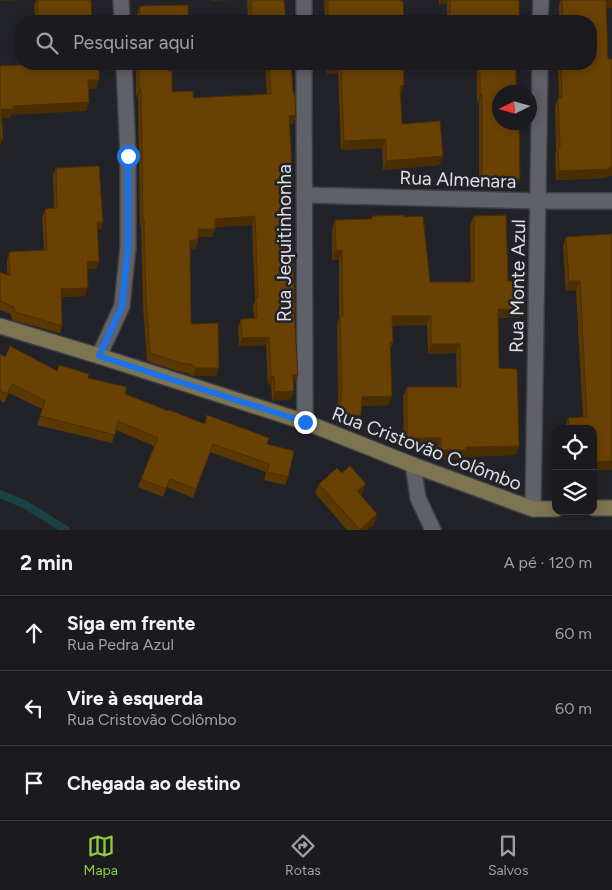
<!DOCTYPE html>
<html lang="pt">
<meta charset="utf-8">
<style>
body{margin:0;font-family:Figtree,sans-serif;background:#27272c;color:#f1f3f6}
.controls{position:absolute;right:15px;bottom:15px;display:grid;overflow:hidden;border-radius:10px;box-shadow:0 2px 12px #0003}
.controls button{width:45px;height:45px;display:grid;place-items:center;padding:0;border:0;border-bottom:1px solid #38383d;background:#1a1a1f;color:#f1f3f6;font:25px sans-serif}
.compass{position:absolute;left:492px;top:85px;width:45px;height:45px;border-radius:50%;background:#1a1a1f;box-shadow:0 2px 12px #0003;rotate:265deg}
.stop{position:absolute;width:15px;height:15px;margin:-11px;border:4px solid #1a73e8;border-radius:50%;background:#fff}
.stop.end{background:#1a73e8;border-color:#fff;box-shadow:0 1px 5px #0008}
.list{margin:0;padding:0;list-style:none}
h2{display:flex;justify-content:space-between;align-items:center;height:65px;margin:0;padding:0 20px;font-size:21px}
h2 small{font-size:16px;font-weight:400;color:#9fa1a4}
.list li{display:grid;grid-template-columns:32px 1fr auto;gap:15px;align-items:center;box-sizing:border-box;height:75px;padding:0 20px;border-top:1px solid #38383d}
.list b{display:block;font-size:19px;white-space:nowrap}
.list p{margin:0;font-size:16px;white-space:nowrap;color:#9fa1a4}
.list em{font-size:16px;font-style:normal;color:#9fa1a4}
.icon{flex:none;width:28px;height:28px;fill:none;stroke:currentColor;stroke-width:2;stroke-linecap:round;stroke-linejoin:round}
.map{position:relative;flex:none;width:612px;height:530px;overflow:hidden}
.search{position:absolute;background:#1a1a1f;box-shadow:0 2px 12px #0003;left:15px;right:15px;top:15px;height:55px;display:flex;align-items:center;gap:12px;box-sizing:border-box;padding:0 18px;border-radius:20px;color:#9fa1a4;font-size:19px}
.sheet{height:290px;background:#1a1a1f}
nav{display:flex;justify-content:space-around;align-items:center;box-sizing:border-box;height:70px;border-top:1px solid #38383d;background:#1a1a1f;font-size:14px;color:#9fa1a4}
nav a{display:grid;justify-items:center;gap:2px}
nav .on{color:#93cc3d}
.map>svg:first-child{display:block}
</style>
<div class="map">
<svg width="612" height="530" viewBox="0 0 612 530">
<rect width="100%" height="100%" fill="#222329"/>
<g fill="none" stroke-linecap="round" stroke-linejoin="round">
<polyline stroke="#1a4143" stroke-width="8" points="0,494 26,505 66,530"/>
<g stroke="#3e3f44" stroke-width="18">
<g id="street">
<polyline points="121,0 122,21"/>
<polyline points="304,0 304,21"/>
<polyline points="540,21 541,0"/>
<polyline points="304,64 305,422"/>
<polyline points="304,195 538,201 612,201"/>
<polyline points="99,356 122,306 128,247 128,156 124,64"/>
<polyline points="413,465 418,498 433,530"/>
<polyline points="533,509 540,64"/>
</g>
</g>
<g stroke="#3e3f44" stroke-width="18">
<g id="secondary">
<polyline points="0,326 99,356 305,422 413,465 533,509 556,509"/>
<polyline points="593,508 612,508"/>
</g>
</g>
<use href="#street" stroke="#606168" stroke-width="15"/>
<use href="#secondary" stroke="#7d7451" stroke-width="15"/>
</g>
<g fill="#5a3803">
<polygon points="36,0 91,0 92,21 35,21 34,6"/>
<polygon points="247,0 284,0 286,21 248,21"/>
<polygon points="324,0 401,0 404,21 325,21"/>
<polygon points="439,0 519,0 519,21 447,21 447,3 439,4"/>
<polygon points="561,0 612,0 606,8 608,59 612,59 612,176 607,176 607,178 556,180 555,155 556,151 555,107 558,98 559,98 558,69 560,64 591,64 591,21 559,21 559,5"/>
<polygon points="140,6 188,21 137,21 137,14"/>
<polygon points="136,64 168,64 168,71 172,92 193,98 267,94 265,64 291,64 293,92 296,115 293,124 290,124 291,216 295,311 294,314 295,383 294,383 291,399 272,401 271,384 268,385 266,345 239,346 238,327 241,319 254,318 253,306 255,300 252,225 215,227 212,237 198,237 198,240 195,249 190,249 191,324 216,376 193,376 190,375 190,374 178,371 147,361 143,307 141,227 140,227 138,97 136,97"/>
<polygon points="326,64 406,64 404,72 401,95 402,124 443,156 439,165 383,170 382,148 341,150 338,73 327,74"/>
<polygon points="477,64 518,64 500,92 520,178 517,186 479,187 479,103 477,103"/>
<polygon points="56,168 101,229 97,230 99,261 96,269 87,269 85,296 61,297 62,326 60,333 12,320 11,314 0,310 0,272 7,275 7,260 9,252 44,250 42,217 45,209 54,209 53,175"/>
<polygon points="372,216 404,217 430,282 471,282 470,225 474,216 522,309 519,318 498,318 499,368 519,446 515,455 463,457 462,459 438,460 438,447 404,447 403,396 407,387 457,387 456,353 428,354 427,325 392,325 393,342 390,349 392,396 388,405 361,406 357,425 337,424 338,394 337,325 339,318 339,260 332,260 332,229 335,220 371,219"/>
<polygon points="612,234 593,429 565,429 568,418 583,417 576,290 566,291 563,246 566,237"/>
<polygon points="0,354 5,357 88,378 125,394 204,424 207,415 267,444 288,477 285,485 264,480 266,472 210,452 193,498 167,487 163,497 138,487 154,446 116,430 112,443 37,425 42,409 9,393 4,403 0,400"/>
<polygon points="319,484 362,494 361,495 374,524 367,530 347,530 315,493"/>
</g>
<g fill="#4a2e02">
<polygon points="0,0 23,0 0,1"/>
<polygon points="211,0 233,0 211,1"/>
<polygon points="441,0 448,0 447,3 439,4"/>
<polygon points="606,0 612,0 612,8 603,8"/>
<polygon points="330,64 341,64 338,73 327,74"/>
<polygon points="88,80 99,80 96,89 85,89"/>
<polygon points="404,85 401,95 400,86"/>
<polygon points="139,89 141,89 138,97 136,97"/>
<polygon points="480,94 482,94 479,103 477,103"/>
<polygon points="89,102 86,111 11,115 10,118 0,118 1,109 13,106"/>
<polygon points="296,115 293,124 286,124 289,116"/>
<polygon points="0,139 3,139 0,146"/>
<polygon points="386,139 382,148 341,150 344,141"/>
<polygon points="443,156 439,165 383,170 386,161"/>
<polygon points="610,167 612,167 612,176 607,176 607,178 556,180 559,171"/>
<polygon points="520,178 517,186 479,187 482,179"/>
<polygon points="255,216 252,225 212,227 215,219"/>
<polygon points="143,219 144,219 141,227 140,227"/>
<polygon points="97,222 103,222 101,229 94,230"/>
<polygon points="198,229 215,229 212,237 195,237"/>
<polygon points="190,240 198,240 195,249 187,249"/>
<polygon points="336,250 342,250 339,260 332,260"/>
<polygon points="99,261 96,269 84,269 87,262"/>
<polygon points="569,281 580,281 576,290 566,291"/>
<polygon points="88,288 85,296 58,297 61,289"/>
<polygon points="498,309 522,309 519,318 495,318"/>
<polygon points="392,316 431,316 427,325 389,326"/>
<polygon points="269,337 266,345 239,346 242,338"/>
<polygon points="431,344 460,344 456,353 428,354"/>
<polygon points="196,368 219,368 216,376 193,376"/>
<polygon points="293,375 298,375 295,383 290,383"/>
<polygon points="271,376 274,376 271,384 268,385"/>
<polygon points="294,391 291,399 272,401 275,392"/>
<polygon points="392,396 388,405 358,406 362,397"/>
<polygon points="340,415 361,415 357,425 337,424"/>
<polygon points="407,438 441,438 438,447 404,447"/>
<polygon points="519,446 515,455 463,457 462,459 438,460 441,450 466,447"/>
<polygon points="612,461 612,470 593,471 593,462"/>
<polygon points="366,484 362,494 354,501 357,491"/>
<polygon points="377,514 374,524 367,530 360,530"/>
</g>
<g fill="#694103" stroke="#4a2e02">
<polygon points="37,0 91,0 92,21 38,21"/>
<polygon points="251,0 284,0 286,21 252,21"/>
<polygon points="328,0 401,0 401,1 403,1 404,21 328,21"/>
<rect x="450" y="0" width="69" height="21"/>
<polygon points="562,0 606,0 608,59 612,59 612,167 610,167 610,169 559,171 558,147 560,147 558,98 562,98 561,64 591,64 591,21 563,21"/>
<polygon points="188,5 188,21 140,21 140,6"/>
<polygon points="40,64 99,64 99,80 88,80 89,102 13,106 14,109 1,109 3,139 0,139 0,66"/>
<polygon points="139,64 168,64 168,71 172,71 172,92 193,91 193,98 271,94 269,64 291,64 293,92 294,92 296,115 289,116 293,186 290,186 292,214 291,214 295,311 294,311 298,375 293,375 294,391 275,392 274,376 271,376 269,337 242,338 241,319 257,318 256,297 258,297 255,216 215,219 215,229 198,229 198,240 190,240 191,324 218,323 219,368 196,368 193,367 193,365 181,363 150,353 146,299 144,219 143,219 141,89 139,89"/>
<polygon points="341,64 406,64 406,65 403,65 404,85 400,86 402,124 440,121 443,156 386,161 386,139 344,141"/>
<polygon points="480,64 516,64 516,92 500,92 500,122 519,122 520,178 482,179 482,94 480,94"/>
<polygon points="99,166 103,222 97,222 99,261 87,262 88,288 61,289 62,326 15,312 14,307 0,301 0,272 10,276 9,252 47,250 45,209 57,208 56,168"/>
<polygon points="404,215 404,217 423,216 430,282 474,282 474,216 506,215 508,281 522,281 522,309 498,309 499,368 517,369 519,446 466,447 466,450 441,450 441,438 407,438 407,387 461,387 460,344 431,344 431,316 392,316 393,342 390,342 392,396 362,397 361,415 340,415 342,385 340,316 343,316 342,250 336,250 335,220 372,219 372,216"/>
<polygon points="612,234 612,461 593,462 593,429 569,429 568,418 587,417 580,281 569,281 566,237"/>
<polygon points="10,346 57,371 59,365 89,374 88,378 127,387 125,394 168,411 169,410 205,424 207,415 269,438 267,444 294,451 288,477 267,472 269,464 213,444 196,489 170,479 166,489 141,479 158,438 118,421 115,435 40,416 45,401 12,384 7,394 0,391 0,354 5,357"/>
<polygon points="350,466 366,484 357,491 377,514 360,530 319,484 337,468 342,473"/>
</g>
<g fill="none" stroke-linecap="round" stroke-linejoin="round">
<polyline stroke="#1a73e8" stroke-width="6" points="128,156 128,246 122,306 99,356 305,422"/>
</g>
<g text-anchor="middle" stroke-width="5" stroke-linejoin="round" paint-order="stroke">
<g font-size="19" fill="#dfdfe4" stroke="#222329">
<text transform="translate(458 179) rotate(2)" y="7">Rua Almenara</text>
<text transform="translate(284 243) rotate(-90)" y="7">Rua Jequitinhonha</text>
<text transform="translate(517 286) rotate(-89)" y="7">Rua Monte Azul</text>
<text transform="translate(427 448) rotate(21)" y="7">Rua Cristovão Colômbo</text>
</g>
</g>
</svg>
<div class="controls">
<button><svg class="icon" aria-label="locate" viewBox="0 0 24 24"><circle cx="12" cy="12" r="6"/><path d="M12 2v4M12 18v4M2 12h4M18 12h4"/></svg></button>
<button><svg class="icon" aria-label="layers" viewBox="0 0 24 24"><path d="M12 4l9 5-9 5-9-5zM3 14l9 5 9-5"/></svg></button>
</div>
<svg class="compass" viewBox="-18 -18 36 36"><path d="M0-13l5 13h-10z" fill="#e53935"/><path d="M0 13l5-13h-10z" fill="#9fa1a4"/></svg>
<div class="stop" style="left:128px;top:156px"></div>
<div class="stop end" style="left:305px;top:422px"></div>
<div class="search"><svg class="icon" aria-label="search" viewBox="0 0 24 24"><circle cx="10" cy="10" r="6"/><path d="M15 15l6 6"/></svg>Pesquisar aqui</div>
</div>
<section class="sheet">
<h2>2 min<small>A pé · 120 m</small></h2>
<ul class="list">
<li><svg class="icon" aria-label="ahead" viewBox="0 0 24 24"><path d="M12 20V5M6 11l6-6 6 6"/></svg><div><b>Siga em frente</b><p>Rua Pedra Azul</p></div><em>60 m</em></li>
<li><svg class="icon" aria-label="left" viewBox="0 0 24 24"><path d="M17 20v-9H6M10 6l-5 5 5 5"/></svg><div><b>Vire à esquerda</b><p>Rua Cristovão Colômbo</p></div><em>60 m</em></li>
<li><svg class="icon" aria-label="arrive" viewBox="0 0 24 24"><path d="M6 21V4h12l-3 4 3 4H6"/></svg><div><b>Chegada ao destino</b></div></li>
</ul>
</section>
<nav>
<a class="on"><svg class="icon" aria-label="map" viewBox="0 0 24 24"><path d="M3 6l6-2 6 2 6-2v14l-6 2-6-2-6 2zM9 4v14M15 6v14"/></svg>Mapa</a>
<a><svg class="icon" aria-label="directions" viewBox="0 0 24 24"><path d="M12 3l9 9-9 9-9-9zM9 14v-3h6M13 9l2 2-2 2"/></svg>Rotas</a>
<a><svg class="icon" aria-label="saved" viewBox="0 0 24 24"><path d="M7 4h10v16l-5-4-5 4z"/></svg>Salvos</a>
</nav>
